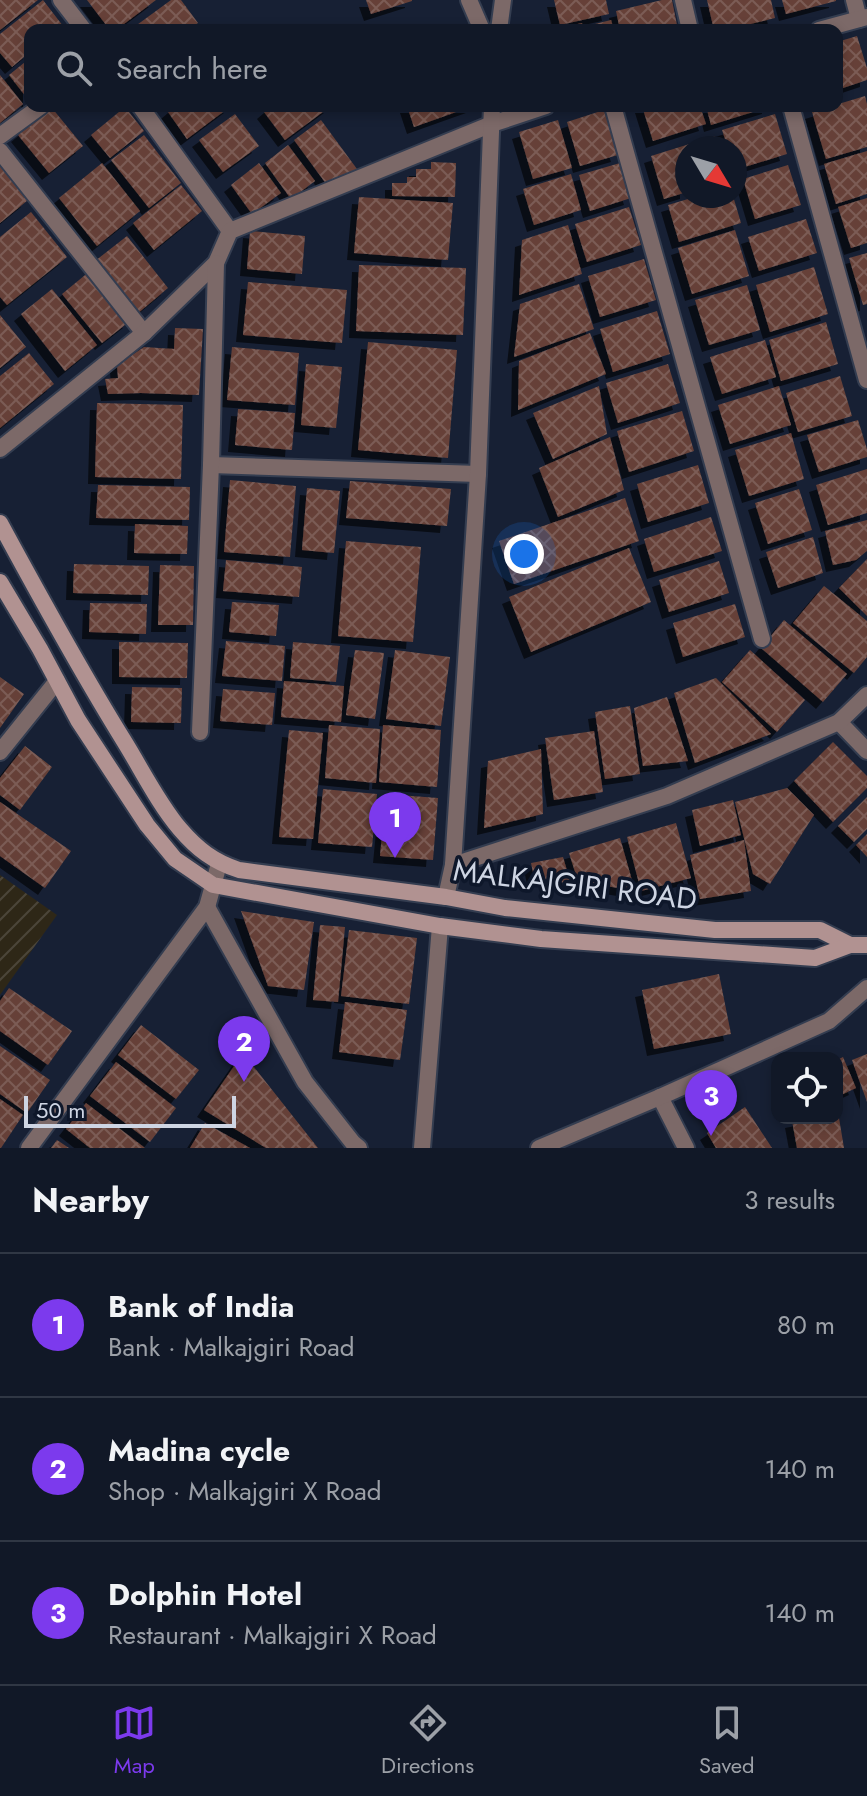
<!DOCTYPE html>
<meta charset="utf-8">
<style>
body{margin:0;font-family:Jost,sans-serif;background:#1e2533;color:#f1f3f6}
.controls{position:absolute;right:24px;bottom:24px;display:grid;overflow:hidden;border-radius:16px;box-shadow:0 4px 12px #0003}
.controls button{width:72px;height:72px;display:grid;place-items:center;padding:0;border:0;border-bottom:2px solid #303744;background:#111827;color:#f1f3f6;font:40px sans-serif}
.compass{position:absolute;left:675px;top:136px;width:72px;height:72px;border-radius:50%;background:#111827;box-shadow:0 4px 12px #0003;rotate:128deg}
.scale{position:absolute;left:24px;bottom:20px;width:212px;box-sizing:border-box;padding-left:8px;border:4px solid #ced5e3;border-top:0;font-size:22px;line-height:28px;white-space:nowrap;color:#ced5e3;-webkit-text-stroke:6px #0e172a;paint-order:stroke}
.you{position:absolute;left:524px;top:554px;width:28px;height:28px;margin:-20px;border:6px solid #fff;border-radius:50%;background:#1a73e8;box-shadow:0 0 0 12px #1a73e833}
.badge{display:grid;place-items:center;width:52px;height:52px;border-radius:50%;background:#7c3aed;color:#fff;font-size:26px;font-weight:700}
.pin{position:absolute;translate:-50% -66px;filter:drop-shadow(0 2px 4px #0008)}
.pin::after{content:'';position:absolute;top:42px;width:28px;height:24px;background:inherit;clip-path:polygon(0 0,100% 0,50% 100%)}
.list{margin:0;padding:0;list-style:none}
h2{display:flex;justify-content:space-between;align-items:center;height:104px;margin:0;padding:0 32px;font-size:34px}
h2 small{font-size:26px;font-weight:400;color:#9ca0a7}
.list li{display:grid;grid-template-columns:52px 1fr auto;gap:24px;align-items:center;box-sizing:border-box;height:144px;padding:0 32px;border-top:2px solid #303744}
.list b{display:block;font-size:30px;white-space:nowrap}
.list p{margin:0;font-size:26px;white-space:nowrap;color:#9ca0a7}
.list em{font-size:26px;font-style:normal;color:#9ca0a7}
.icon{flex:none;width:44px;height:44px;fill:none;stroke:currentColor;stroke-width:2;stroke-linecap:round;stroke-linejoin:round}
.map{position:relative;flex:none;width:867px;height:1148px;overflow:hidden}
.search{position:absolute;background:#111827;box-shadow:0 4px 12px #0003;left:24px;right:24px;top:24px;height:88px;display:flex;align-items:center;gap:20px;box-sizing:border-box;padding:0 28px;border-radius:16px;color:#9ca0a7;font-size:30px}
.sheet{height:536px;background:#111827}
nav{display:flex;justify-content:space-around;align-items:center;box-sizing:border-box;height:112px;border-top:2px solid #303744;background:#111827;font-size:22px;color:#9ca0a7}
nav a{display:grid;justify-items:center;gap:4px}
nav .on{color:#7c3aed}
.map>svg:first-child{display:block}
</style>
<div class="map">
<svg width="867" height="1148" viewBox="0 0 867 1148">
<defs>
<pattern id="industrial-furrows" width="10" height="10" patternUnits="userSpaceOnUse" patternTransform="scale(2)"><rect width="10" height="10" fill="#2e2717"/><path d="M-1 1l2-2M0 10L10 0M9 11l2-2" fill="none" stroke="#4b4539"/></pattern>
<pattern id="building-cross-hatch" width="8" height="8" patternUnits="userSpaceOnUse" patternTransform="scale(2)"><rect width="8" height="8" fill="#664138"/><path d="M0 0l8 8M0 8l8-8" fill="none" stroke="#7b5c55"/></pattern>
<filter id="shadow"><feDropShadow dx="-7" dy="7" stdDeviation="0" flood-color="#0009"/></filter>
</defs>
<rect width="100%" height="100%" fill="#172034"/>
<polygon fill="url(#industrial-furrows)" points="0,875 57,915 0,995"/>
<g fill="url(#building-cross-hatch)" filter="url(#shadow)">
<polygon points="0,0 38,0 0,30"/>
<polygon points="43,0 63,26 58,30 30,30 30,52 12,67 0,53 0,34"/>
<polygon points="87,0 156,0 116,30 110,30"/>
<polygon points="171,0 181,0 198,23 188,30 130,30"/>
<polygon points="366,0 412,0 412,1 371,14"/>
<polygon points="554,0 606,0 609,14 560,25"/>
<polygon points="662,0 672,0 678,30 620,30 616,11"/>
<polygon points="707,0 771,0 775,18 726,30 714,30"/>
<polygon points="782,0 836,0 836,1 786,14"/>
<polygon points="611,20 614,30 588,30 587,26"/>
<polygon points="582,23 583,30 556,30 555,29"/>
<polygon points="857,36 867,68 867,80 837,90 837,42"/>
<polygon points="30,58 30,102 9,75"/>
<polygon points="0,75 23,104 0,123"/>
<polygon points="865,96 867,104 867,147 826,159 812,112"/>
<polygon points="175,106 231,106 187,139 168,112"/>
<polygon points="271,106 331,106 285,140 264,112"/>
<polygon points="407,106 473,106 414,127"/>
<polygon points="642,106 700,106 706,124 653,141"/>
<polygon points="706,106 769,106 769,107 711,125"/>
<polygon points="125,107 144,131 110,158 91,135"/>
<polygon points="52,108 83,146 49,173 18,135"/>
<polygon points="604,110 618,155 580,166 567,122"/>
<polygon points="235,114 259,146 223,172 199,140"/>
<polygon points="775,114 787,154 735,170 735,148 728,148 722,130"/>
<polygon points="321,120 357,169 330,189 294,140"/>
<polygon points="558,120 572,168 533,179 519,132"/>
<polygon points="144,135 181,183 149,208 111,160"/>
<polygon points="715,136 719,148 687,148 687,192 664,199 651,156"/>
<polygon points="288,145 315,181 291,199 265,163"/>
<polygon points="867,151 867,194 836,204 824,164"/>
<polygon points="431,162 456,163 455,197 392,196 392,183 407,183 407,177 416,177 416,169 431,169"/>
<polygon points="102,163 140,211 97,246 59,198"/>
<polygon points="259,163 281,193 252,214 231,185"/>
<polygon points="620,163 631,198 590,211 579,175"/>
<polygon points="0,165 28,200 0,223"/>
<polygon points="788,165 801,205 755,219 743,179"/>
<polygon points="571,174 581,210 534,225 523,189"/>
<polygon points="181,185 202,211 154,250 133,223"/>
<polygon points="698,196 733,196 741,223 679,242 668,205"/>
<polygon points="359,197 453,203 448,260 354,253"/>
<polygon points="867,198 867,243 851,248 838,207"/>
<polygon points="629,207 641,245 587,262 575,224"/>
<polygon points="31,212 67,257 7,305 0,297 0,237"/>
<polygon points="806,219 817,253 759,271 748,237"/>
<polygon points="568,225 582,274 519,295 522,240"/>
<polygon points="735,230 749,276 692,294 678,248"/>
<polygon points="250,231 305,236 302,274 247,269"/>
<polygon points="127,236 168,288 137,314 95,261"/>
<polygon points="867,253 867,304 863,305 849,258"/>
<polygon points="644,259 656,300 600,317 588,276"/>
<polygon points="359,265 466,268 463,335 356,331"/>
<polygon points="814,267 828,314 770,332 756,285"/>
<polygon points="90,271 130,321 102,343 62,294"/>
<polygon points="248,282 347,290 342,343 243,335"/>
<polygon points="579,284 594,329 514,357 520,304"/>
<polygon points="747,285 760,330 709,345 695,300"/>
<polygon points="52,289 97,345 65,371 21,314"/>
<polygon points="657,311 670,354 613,372 600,329"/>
<polygon points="0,315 26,347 0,368"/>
<polygon points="826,322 838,364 781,381 769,340"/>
<polygon points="175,328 203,329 199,395 141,393 108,394 105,379 118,378 117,365 144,347 174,349"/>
<polygon points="590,333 606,374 518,410 519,361"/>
<polygon points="765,340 776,377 722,394 710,357"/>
<polygon points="368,342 457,350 448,458 358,450"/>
<polygon points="232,347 299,353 295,405 227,400"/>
<polygon points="29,353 54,384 0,428 0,376"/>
<polygon points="306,364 342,367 336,428 301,425"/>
<polygon points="668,364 680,403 618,423 606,383"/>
<polygon points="840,376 852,416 798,432 786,393"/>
<polygon points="599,386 607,434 553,459 533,413"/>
<polygon points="779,386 791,425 730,444 718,405"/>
<polygon points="97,403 183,405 181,479 95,477"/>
<polygon points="238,409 295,413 292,450 235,445"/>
<polygon points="682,411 694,451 629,472 617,431"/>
<polygon points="858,420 867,449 867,457 819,472 807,435"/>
<polygon points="791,433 804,479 749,496 735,450"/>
<polygon points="610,437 624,490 558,517 539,468"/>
<polygon points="698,465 709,503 648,522 637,484"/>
<polygon points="867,469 867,513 828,525 816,485"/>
<polygon points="230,480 296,486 290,557 224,552"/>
<polygon points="350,481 451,489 447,526 346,518"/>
<polygon points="98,485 190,487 189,520 96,518"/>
<polygon points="307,488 340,491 334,553 302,550"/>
<polygon points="799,489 812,530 768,544 755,503"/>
<polygon points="625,498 639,541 514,584 499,541"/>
<polygon points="711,517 722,551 654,572 644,539"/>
<polygon points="867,520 867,551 856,560 833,565 825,531"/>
<polygon points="135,524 188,526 187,554 134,553"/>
<polygon points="813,537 823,573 778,588 766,552"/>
<polygon points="346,541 421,547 413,642 338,636"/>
<polygon points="629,548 651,602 531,652 509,597"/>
<polygon points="867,559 867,616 839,588"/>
<polygon points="226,560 302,567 299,597 223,591"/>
<polygon points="719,561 729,593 669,612 659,580"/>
<polygon points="74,564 149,566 148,595 73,593"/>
<polygon points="160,565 194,566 193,625 158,625"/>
<polygon points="824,586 867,621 867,657 854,673 793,623"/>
<polygon points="232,602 279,605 276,636 229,632"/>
<polygon points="90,603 147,604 146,634 89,632"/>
<polygon points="735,604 745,637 683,657 673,623"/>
<polygon points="784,620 847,674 823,702 761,648"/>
<polygon points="226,641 285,646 282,681 222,676"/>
<polygon points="119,642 188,643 187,678 119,677"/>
<polygon points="293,642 340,646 336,682 290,678"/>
<polygon points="355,650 384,653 375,719 346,715"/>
<polygon points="395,650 450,657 441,726 386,719"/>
<polygon points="750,650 805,700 777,732 722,682"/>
<polygon points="0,677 24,694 0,728"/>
<polygon points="716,678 771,734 695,763 674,693"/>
<polygon points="284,681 344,686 341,722 281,717"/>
<polygon points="132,687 182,688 181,723 131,722"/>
<polygon points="223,689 275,693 272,725 220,721"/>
<polygon points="667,697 688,761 643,766 634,708"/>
<polygon points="630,706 640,774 605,779 595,712"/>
<polygon points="329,725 380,729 376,783 325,778"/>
<polygon points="383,725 441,730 437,787 379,782"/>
<polygon points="289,730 323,733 313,839 279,837"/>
<polygon points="594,731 603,792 554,800 545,738"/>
<polygon points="833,742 867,776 867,788 833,822 794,781"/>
<polygon points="25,746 52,767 20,810 0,795 0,778"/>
<polygon points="541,749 543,814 484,828 488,761"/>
<polygon points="787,788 814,815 770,884 753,874 735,802"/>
<polygon points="323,789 377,794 372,847 318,843"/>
<polygon points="386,794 438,798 433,860 380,856"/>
<polygon points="867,797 867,829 854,842 838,826"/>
<polygon points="733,800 741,835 700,846 692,810"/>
<polygon points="0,802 71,851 45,888 0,856"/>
<polygon points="676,823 691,878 641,891 627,837"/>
<polygon points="867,834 867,857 856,845"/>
<polygon points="620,838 635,891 578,881 569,853"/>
<polygon points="744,840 751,891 700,899 690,855"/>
<polygon points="563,857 571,884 534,877 531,863"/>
<polygon points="241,911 314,922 304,990 268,986"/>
<polygon points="320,925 345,927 338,1002 313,1000"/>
<polygon points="349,930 417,938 409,1004 341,996"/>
<polygon points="719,974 731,1034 654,1049 642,990"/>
<polygon points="9,988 72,1031 48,1065 0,1031 0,1001"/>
<polygon points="345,1002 407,1010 400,1060 339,1052"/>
<polygon points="141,1025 199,1070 176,1099 118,1055"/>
<polygon points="0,1046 50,1080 27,1113 0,1094"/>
<polygon points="243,1053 318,1148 266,1148 204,1110"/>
<polygon points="867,1054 867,1102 852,1060"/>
<polygon points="843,1057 856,1088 837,1097 837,1060"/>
<polygon points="116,1062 176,1108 150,1142 90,1096"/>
<polygon points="0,1099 23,1115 1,1148 0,1148"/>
<polygon points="86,1103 145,1148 90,1148 66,1129"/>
<polygon points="745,1107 772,1148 716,1148 707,1133"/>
<polygon points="807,1118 839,1118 844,1148 797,1148 792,1121"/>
<polygon points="205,1123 250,1148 190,1148"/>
<polygon points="57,1140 69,1148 51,1148"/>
</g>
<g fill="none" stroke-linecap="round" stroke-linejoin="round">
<g stroke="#343d50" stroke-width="20">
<g id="minor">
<polyline points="61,0 84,30"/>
<polyline points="469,0 482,30"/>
<polyline points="683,0 690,30"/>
<polyline points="854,0 859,19"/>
<polyline points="499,30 503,0"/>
<polyline points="819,30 867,17"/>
<polyline points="140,106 230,231"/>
<polyline points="613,106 762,639"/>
<polyline points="791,106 867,380"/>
<polyline points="0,136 41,106"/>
<polyline points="0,151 144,333"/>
<polyline points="0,449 144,333 216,263 230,231 492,124 546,106"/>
<polyline points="211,465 478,474"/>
<polyline points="839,722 867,751"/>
<polyline points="200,732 211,465 216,263"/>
<polyline points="0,752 57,681"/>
<polyline points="453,865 667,796 839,722 867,695"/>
<polyline points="446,897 453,865 478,474 492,106"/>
<polyline points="207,907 305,1082 353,1143 359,1148"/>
<polyline points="660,1097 686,1148"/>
<polyline points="29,1148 207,907 219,864"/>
<polyline points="422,1148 440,926"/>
<polyline points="539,1148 660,1097 829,1021 867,988"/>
</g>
</g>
<g stroke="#343d50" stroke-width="20">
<g id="secondary">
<path d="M0,523C40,597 80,670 124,741C142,770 158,803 180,829C197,849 214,862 239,870L446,897L505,908L715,930H820L850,945"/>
<polyline points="0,582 40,649 78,720 147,825 175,859 213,885 440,926 541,939 815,958 850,945 867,945"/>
</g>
</g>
<use href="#minor" stroke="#7c6968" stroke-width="16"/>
<use href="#secondary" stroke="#b19291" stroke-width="16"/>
</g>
<g text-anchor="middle" stroke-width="7" stroke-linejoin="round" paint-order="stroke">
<g font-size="30" fill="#ced5e3" stroke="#0e172a">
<text transform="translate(575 885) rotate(7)" y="10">MALKAJGIRI ROAD</text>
</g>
</g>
</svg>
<div class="controls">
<button><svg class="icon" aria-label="locate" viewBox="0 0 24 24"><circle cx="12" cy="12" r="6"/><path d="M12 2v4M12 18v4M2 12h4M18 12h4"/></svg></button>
</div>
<svg class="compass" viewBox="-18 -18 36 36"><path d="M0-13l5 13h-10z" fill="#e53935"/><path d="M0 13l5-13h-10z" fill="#9ca0a7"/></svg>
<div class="scale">50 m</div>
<div class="you"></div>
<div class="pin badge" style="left:395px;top:858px">1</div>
<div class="pin badge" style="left:244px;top:1082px">2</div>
<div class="pin badge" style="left:711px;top:1136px">3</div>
<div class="search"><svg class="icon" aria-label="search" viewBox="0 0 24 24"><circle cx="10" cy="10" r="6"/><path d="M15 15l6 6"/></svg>Search here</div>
</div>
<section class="sheet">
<h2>Nearby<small>3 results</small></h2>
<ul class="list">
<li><span class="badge">1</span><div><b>Bank of India</b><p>Bank · Malkajgiri Road</p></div><em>80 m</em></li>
<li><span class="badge">2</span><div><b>Madina cycle</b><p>Shop · Malkajgiri X Road</p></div><em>140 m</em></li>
<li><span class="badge">3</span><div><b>Dolphin Hotel</b><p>Restaurant · Malkajgiri X Road</p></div><em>140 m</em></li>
</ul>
</section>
<nav>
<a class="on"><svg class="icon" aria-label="map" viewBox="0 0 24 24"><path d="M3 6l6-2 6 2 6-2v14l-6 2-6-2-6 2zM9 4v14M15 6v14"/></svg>Map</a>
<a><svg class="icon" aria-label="directions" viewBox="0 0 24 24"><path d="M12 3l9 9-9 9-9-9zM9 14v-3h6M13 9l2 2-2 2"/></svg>Directions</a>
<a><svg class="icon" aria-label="saved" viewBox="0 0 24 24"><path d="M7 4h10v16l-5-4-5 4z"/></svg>Saved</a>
</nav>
